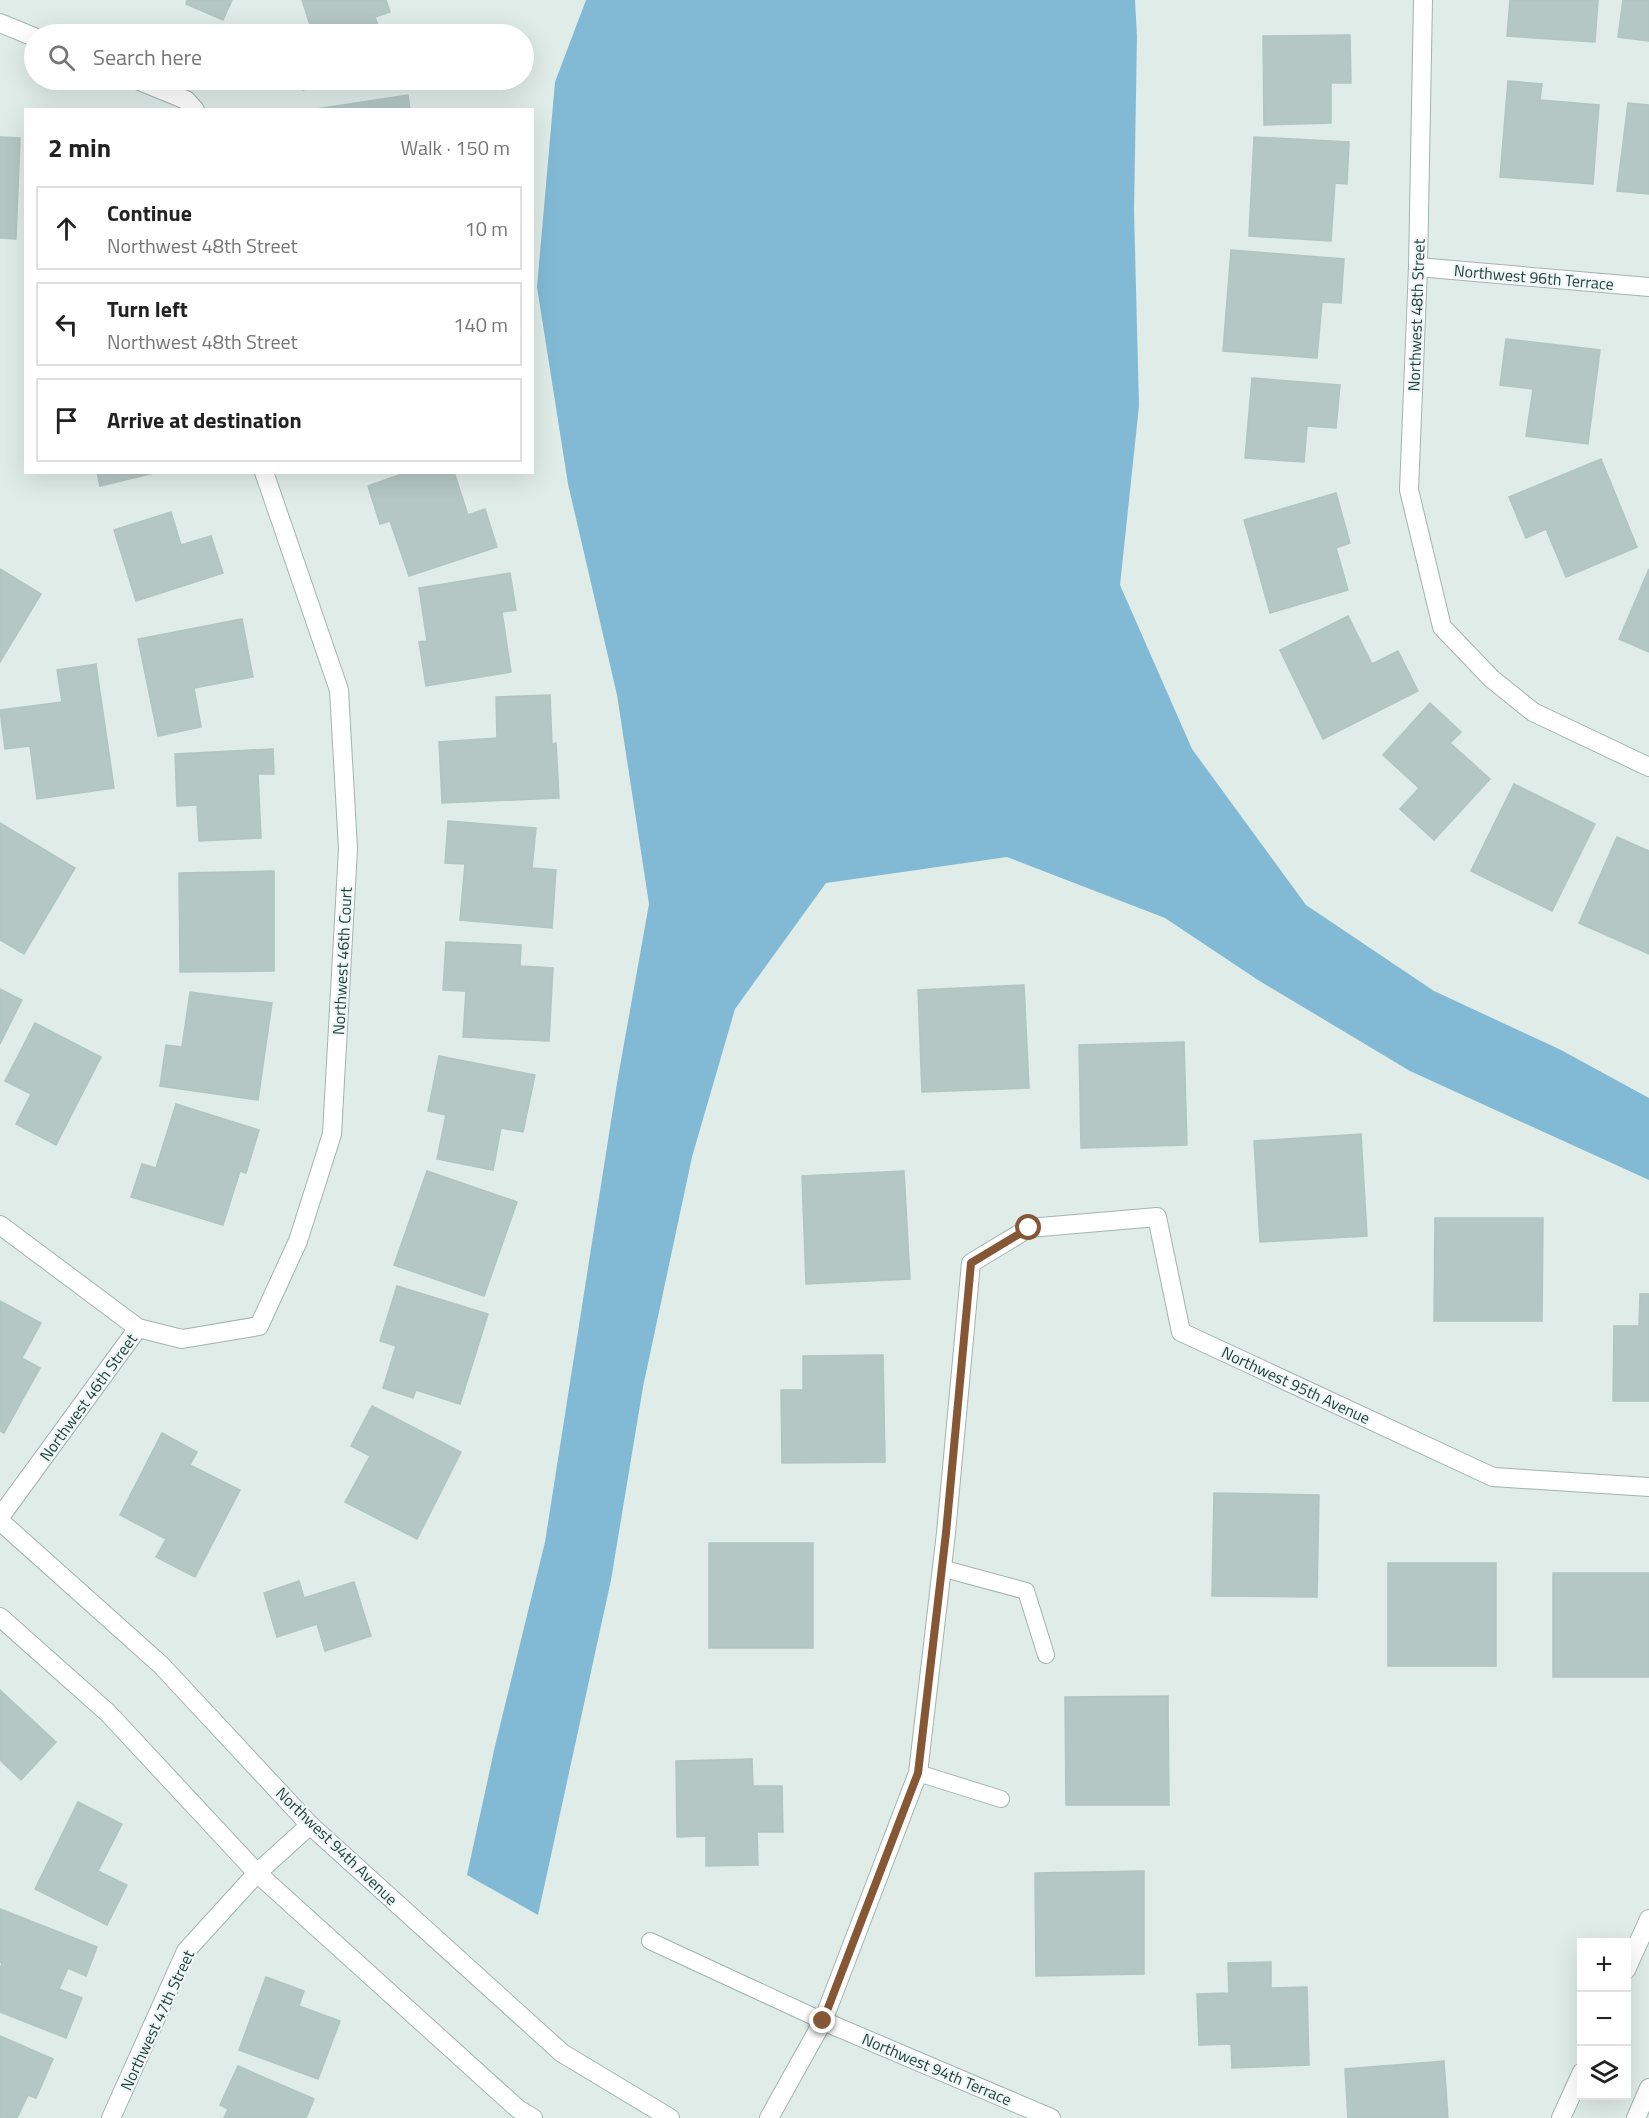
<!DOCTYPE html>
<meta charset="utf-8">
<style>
body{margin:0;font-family:"Titillium Web",sans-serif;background:#f2f2f2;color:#222}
.controls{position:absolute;right:18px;bottom:18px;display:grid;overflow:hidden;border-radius:0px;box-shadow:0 6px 24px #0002}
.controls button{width:54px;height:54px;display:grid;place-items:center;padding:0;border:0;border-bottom:2px solid #e0e0e0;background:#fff;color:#222;font:30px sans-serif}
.stop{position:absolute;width:18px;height:18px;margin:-14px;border:4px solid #855734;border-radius:50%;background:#fff}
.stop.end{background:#855734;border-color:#fff;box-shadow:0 2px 6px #0008}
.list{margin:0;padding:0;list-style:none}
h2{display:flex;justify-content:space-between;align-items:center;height:78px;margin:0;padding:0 24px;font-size:26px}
h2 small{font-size:20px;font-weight:400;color:#767676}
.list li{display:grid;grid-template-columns:39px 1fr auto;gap:18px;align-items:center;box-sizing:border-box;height:84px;margin:0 12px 12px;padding:0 12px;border:2px solid #e0e0e0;border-radius:0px}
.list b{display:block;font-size:22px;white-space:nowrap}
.list p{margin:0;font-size:20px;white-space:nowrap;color:#767676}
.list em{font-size:20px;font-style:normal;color:#767676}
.icon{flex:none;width:33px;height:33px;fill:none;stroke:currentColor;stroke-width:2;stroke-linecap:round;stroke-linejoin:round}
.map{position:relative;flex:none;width:1649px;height:2118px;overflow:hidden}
.search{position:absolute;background:#fff;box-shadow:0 6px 24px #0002;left:24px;top:24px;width:510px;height:66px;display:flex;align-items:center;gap:15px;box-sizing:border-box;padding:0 21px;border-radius:33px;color:#767676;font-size:22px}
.panel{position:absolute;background:#fff;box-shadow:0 6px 24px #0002;left:24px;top:108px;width:510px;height:366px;border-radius:0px}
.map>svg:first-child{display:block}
</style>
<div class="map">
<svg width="1649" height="2118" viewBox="0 0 1649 2118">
<rect width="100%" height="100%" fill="#dfece8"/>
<polygon fill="#82bad6" points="586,0 1135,0 1137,36 1134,210 1139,406 1120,585 1192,749 1306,905 1434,991 1561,1050 1649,1098 1649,1180 1410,1071 1258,980 1165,918 1007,857 826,883 735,1009 692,1157 643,1387 611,1580 538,1915 467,1875 495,1746 545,1542 617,1083 649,904 617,695 568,484 537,287 555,82"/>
<g fill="#b4c7c2" stroke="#b1c6c1" stroke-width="1.5">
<polygon points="187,0 232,0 223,20 186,4"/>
<polygon points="302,0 386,0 390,12 375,17 381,34 313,34"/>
<polygon points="1510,0 1598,0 1595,42 1507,36"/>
<polygon points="1623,0 1649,0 1649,41 1618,37"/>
<polygon points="1350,35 1351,83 1331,83 1331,123 1264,125 1263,36"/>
<polygon points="299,80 333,80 303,90"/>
<polygon points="1508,81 1542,84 1540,100 1599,105 1593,184 1500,177"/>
<polygon points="408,95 410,110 317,110 317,109"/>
<polygon points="1628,103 1649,105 1649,194 1617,191"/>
<polygon points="0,137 20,138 16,239 0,238"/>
<polygon points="1254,137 1349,142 1347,184 1335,183 1331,241 1249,236"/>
<polygon points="1231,250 1344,259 1341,303 1322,302 1317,358 1223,351"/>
<polygon points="1506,339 1600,350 1588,444 1526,436 1533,389 1500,385"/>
<polygon points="1252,378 1340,385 1336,428 1307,426 1304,462 1245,458"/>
<polygon points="1601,459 1637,547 1566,577 1546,529 1526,538 1509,497"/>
<polygon points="97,472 158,472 100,486"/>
<polygon points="407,472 454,472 468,515 485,509 497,547 409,576 390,521 380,524 368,486"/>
<polygon points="1336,493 1350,543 1336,548 1348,590 1270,613 1244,520"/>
<polygon points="171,512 181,545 211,536 223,573 136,601 114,530"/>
<polygon points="0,569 41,594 0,662"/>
<polygon points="1649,569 1649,652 1619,639"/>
<polygon points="510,573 516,610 502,612 511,672 426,686 419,642 427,641 419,588"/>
<polygon points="1348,616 1372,664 1398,651 1418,691 1323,739 1280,650"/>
<polygon points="242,619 253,677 194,688 201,727 158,736 138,639"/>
<polygon points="96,664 114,788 37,799 30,746 5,749 0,710 62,702 57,670"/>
<polygon points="550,695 552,744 556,743 559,798 442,803 439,742 497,738 496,697"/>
<polygon points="1430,703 1461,732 1450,743 1490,779 1434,840 1400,809 1419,788 1383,755"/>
<polygon points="273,749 274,774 258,774 261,838 199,841 197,805 177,806 175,754"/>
<polygon points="1514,784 1595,824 1552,911 1471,871"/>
<polygon points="448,821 536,828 532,868 556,870 552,928 460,920 465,864 445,863"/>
<polygon points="0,823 75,868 24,954 0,940"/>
<polygon points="1617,837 1649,851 1649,954 1579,923"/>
<polygon points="274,871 274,971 180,972 179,873"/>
<polygon points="446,942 521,945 520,966 553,968 549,1041 463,1037 466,991 443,990"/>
<polygon points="1024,985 1029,1088 922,1092 918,990"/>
<polygon points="0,989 22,1000 0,1044"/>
<polygon points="190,992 272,1003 258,1100 160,1086 166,1045 182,1047"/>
<polygon points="35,1023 101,1057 56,1145 16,1124 31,1094 5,1081"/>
<polygon points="1184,1042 1187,1145 1081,1148 1079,1045"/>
<polygon points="439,1056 535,1075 523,1132 501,1128 493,1170 437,1159 446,1115 428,1111"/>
<polygon points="176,1104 259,1130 246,1173 240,1171 223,1225 131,1197 142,1164 156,1168"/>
<polygon points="1361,1134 1367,1236 1260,1242 1254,1141"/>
<polygon points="427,1171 517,1202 484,1296 394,1265"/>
<polygon points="904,1171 910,1279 806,1284 802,1176"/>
<polygon points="1435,1218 1543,1218 1542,1321 1434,1321"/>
<polygon points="397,1286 488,1314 460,1404 416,1390 413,1398 383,1388 396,1346 380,1341"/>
<polygon points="1640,1294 1649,1294 1649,1401 1613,1401 1614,1326 1639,1326"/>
<polygon points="0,1301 41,1323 22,1358 40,1368 4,1433 0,1431"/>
<polygon points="883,1355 885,1462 782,1463 781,1390 803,1390 803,1356"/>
<polygon points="372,1406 461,1452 417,1539 345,1502 370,1456 351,1446"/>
<polygon points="162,1433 197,1452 190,1465 240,1490 195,1577 156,1557 166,1539 120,1515"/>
<polygon points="1214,1493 1319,1495 1317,1597 1212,1596"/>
<rect x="709" y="1543" width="104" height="105"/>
<rect x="1388" y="1563" width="108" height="103"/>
<rect x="1553" y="1573" width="96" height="104"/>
<polygon points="299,1581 304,1598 354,1582 371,1636 325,1651 317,1624 277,1637 264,1593"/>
<polygon points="0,1690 56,1742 21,1780 0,1760"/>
<polygon points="1168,1696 1169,1805 1066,1805 1065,1697"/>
<polygon points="752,1759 753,1786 782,1786 783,1832 757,1832 758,1865 706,1866 706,1836 677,1837 676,1761"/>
<polygon points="78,1802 122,1824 98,1871 127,1885 107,1925 35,1889"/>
<polygon points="1144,1871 1144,1974 1036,1976 1035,1873"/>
<polygon points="0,1909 97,1947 86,1976 68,1968 59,1989 82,1998 66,2038 0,2012 0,1969 2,1963 0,1962"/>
<polygon points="1271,1962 1271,1988 1307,1987 1309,2065 1232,2068 1231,2044 1199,2045 1197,1994 1229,1993 1228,1963"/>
<polygon points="266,1977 304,1991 299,2006 340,2021 318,2079 239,2050"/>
<polygon points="0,2036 53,2059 36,2098 28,2095 17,2118 0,2118"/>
<polygon points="1444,2061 1448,2118 1348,2118 1345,2069"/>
<polygon points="238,2066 314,2099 306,2118 224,2118 228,2109 220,2105"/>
</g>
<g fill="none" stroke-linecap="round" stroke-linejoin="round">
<g stroke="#a2b4b0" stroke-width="18">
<g id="service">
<polyline points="941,1568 1026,1591 1046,1655"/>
<polyline points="918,1773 1001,1799"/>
<polyline points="650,1941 823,2021"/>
</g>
</g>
<g stroke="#a2b4b0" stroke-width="20">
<g id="minor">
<polyline points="1423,0 1418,267 1409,490 1442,627 1492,679 1533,712 1649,767"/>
<polyline points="0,23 34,37"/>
<polyline points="137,80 186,100 195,110"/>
<polyline points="1418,267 1649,287"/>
<polyline points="0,1225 138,1328 182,1339 259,1326 298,1241 332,1134 348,849 339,690 264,472"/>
<polyline points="0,1517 138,1328"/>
<polyline points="823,2021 1051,2118"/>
<polyline points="111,2118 186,1951 257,1873 310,1825"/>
<polyline points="769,2118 823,2021 918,1773 946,1533 971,1263 1029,1228 1157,1217 1181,1332 1493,1477 1649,1487"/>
</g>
</g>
<g stroke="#a2b4b0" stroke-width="20">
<g id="tertiary">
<polyline points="0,1521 161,1665 310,1825 562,2053 670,2118"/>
<polyline points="0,1617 108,1713 257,1873 518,2109 533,2118"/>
<polyline points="1626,1970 1649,1919"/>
<polyline points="1561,2118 1582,2072"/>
<polyline points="1636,2118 1649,2088"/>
</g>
</g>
<use href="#service" stroke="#fff" stroke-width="16"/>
<use href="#minor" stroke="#fff" stroke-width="18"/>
<use href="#tertiary" stroke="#fff" stroke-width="18"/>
</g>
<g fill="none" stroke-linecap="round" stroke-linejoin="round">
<polyline stroke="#855734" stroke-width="8" points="823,2021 918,1773 946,1533 971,1263 1029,1228"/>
</g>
<g text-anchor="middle" stroke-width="4.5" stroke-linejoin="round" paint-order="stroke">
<g font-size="16" fill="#1f3d3a" stroke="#f0f8f5">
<text transform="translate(1534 277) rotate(5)" y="6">Northwest 96th Terrace</text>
<text transform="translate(1416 315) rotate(-88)" y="6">Northwest 48th Street</text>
<text transform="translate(342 961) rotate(-87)" y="6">Northwest 46th Court</text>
<text transform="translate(1296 1385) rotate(25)" y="6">Northwest 95th Avenue</text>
<text transform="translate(88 1397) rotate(-54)" y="6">Northwest 46th Street</text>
<text transform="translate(337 1846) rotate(44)" y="6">Northwest 94th Avenue</text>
<text transform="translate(157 2020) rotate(-65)" y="6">Northwest 47th Street</text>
<text transform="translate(937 2069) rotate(23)" y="6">Northwest 94th Terrace</text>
</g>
</g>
</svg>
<div class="controls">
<button>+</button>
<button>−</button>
<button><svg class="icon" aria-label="layers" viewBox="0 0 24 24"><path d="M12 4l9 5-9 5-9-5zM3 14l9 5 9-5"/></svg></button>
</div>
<div class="stop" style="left:1029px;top:1228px"></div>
<div class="stop end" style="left:823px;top:2021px"></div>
<div class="search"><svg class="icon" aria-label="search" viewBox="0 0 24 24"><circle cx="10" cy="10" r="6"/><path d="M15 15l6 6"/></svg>Search here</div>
<section class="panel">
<h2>2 min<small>Walk · 150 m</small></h2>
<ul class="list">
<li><svg class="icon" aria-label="ahead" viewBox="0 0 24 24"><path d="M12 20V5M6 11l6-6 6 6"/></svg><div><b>Continue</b><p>Northwest 48th Street</p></div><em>10 m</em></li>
<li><svg class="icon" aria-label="left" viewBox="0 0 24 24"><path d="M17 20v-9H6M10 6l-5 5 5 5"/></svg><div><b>Turn left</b><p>Northwest 48th Street</p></div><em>140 m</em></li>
<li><svg class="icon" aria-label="arrive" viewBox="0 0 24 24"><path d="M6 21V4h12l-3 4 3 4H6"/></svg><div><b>Arrive at destination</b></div></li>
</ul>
</section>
</div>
